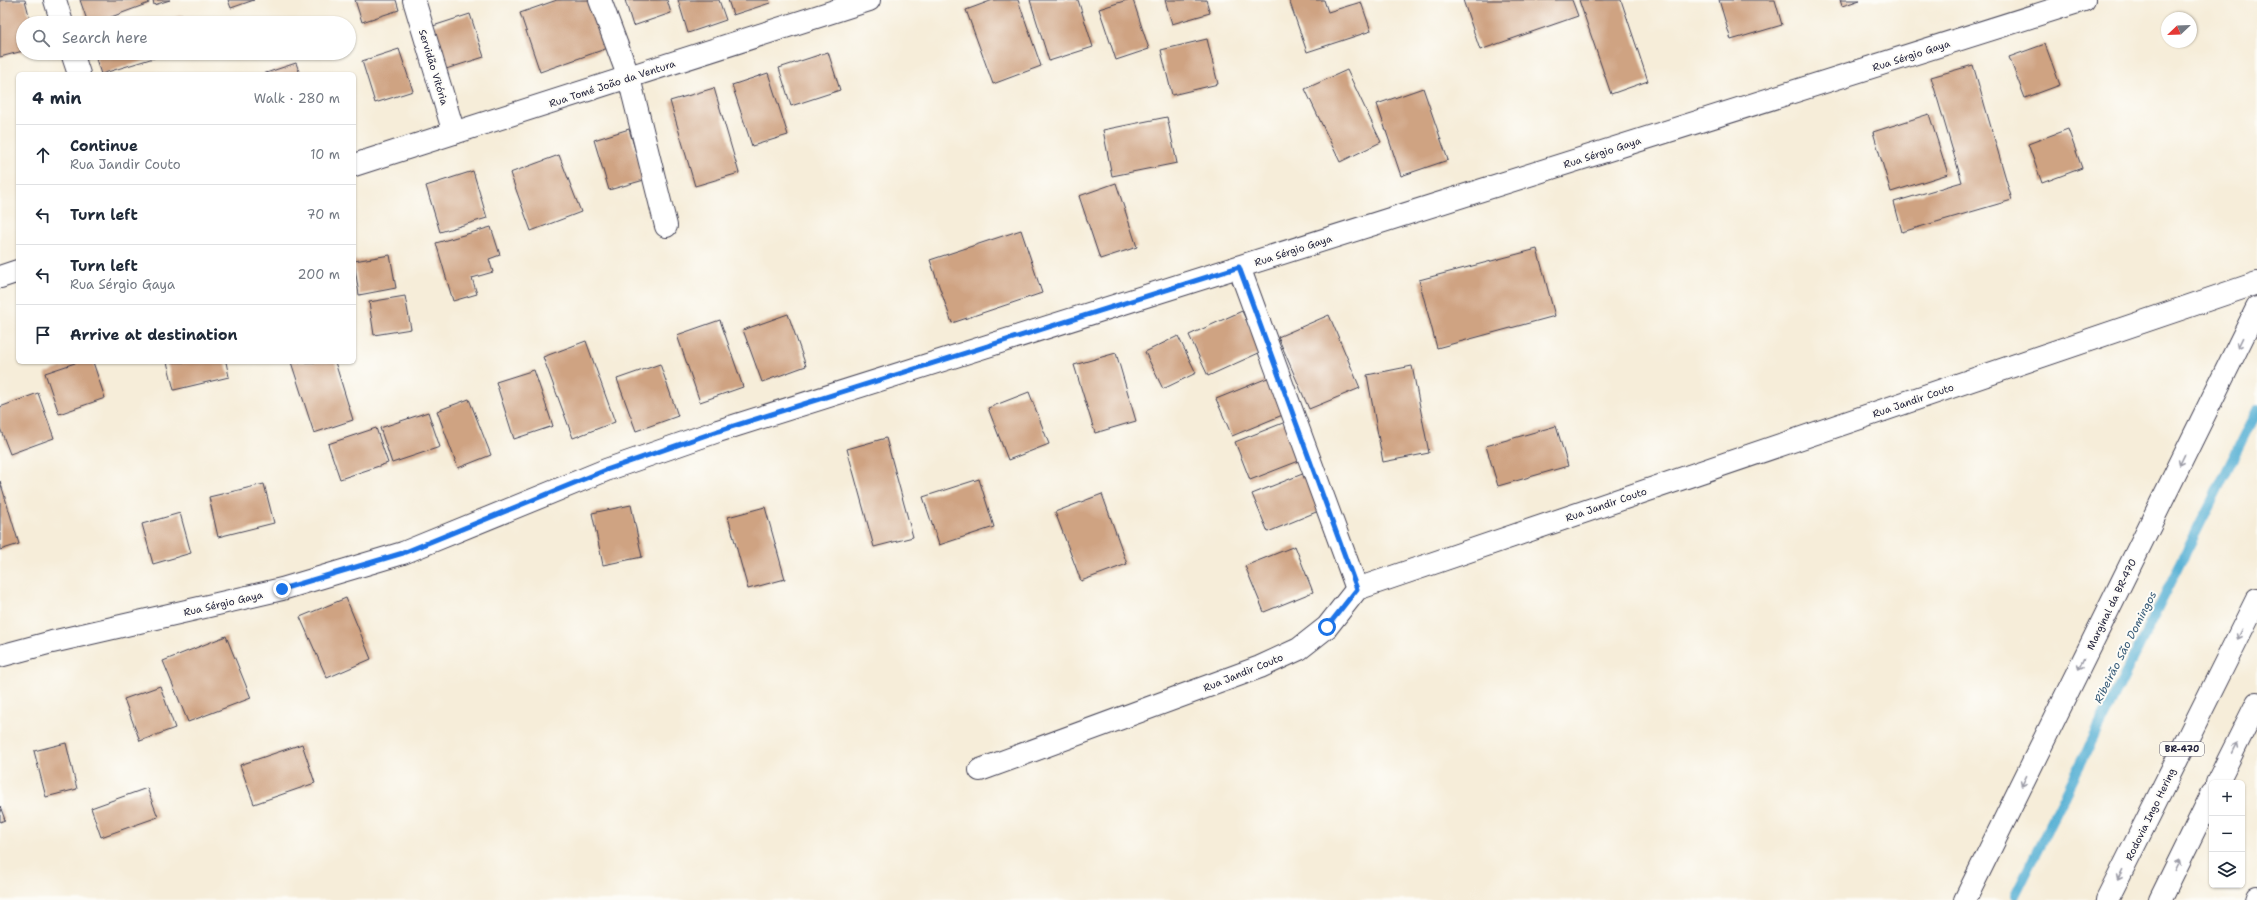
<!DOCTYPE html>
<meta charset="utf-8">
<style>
body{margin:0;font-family:"Shantell Sans",sans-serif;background:#f6f6f7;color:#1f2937}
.controls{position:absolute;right:12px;bottom:12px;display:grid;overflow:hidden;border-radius:6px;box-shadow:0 1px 3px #0004}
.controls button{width:36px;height:36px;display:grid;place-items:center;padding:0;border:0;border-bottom:1px solid #e0e1e3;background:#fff;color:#1f2937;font:20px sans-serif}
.compass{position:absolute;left:2161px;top:12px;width:36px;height:36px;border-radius:50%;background:#fff;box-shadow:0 1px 3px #0004;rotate:247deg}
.stop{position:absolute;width:12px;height:12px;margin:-9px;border:3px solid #1a73e8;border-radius:50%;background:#fff}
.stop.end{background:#1a73e8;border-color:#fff;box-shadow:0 1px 4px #0008}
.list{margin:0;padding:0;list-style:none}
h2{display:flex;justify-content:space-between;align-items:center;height:52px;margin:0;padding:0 16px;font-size:17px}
h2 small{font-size:13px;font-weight:400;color:#747a83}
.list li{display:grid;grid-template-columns:26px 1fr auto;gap:12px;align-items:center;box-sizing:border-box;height:60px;padding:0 16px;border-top:1px solid #e0e1e3}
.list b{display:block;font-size:15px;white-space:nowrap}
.list p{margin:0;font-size:13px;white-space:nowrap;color:#747a83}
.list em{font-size:13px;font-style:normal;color:#747a83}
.icon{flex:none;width:22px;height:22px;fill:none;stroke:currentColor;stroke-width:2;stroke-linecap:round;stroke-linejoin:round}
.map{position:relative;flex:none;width:2257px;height:900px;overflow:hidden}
.search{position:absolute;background:#fff;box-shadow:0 1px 3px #0004;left:16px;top:16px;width:340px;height:44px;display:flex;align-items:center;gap:10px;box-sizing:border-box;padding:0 14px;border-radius:22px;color:#747a83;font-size:15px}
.panel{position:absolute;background:#fff;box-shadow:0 1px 3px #0004;left:16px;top:72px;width:340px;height:292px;border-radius:6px}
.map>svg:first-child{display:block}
</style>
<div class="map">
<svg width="2257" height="900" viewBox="0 0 2257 900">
<rect width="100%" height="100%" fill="#fdfcf7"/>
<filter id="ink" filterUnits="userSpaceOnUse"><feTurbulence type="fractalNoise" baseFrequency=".025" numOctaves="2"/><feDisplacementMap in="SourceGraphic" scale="8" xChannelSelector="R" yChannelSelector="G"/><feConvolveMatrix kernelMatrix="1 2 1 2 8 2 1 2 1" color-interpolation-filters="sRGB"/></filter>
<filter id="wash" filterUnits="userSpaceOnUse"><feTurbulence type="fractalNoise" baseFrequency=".012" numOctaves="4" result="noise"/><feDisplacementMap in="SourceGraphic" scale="16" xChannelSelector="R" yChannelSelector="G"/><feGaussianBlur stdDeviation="0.9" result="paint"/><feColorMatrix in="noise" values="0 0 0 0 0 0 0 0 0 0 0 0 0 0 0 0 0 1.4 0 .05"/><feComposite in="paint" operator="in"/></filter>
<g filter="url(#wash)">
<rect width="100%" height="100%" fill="#f6edd9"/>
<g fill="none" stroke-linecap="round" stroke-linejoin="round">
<polyline stroke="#56b0d4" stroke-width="10" points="2015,895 2257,410"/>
</g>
<g id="blocks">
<g fill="#cfa382">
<polygon points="0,0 25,0 31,23 23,23 23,51 0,57"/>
<polygon points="80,0 148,0 149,3 95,23 88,23"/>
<polygon points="153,0 170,0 154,5"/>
<polygon points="228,0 254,0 231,8"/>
<polygon points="355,0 396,0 399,10 362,22"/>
<polygon points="557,0 591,0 608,48 540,72 520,13"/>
<polygon points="625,0 667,0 671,13 633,26"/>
<polygon points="678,0 719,0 726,20 688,33"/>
<polygon points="728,0 769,0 770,3 733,15"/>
<polygon points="993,0 1018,0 1041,66 993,84 966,10"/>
<polygon points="1030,0 1078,0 1093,47 1049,61"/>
<polygon points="1127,0 1133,0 1149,49 1116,60 1099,9"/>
<polygon points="1165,0 1206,0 1210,13 1172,24"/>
<polygon points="1289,0 1324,0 1328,12 1361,2 1371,31 1307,52"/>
<polygon points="1463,0 1572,0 1578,16 1480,50"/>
<polygon points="1579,0 1621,0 1648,81 1611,94"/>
<polygon points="1719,0 1775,0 1782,25 1731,40"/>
<polygon points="1840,0 1860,0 1842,6"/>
<polygon points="470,14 484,57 446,69 433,26"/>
<polygon points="182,15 185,23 160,23"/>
<polygon points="1207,39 1218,84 1172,95 1161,50"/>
<polygon points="2045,44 2060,85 2025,98 2009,57"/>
<polygon points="399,49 413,91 375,103 362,61"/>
<polygon points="828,52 840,90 791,106 779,68"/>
<polygon points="94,53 170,53 101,74"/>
<polygon points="296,63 300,74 263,74"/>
<polygon points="1973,65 2012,200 1902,232 1894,202 1962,182 1931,77"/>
<polygon points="1347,70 1381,142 1340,162 1305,89"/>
<polygon points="768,73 788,135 752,146 732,85"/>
<polygon points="714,88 739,173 695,186 670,101"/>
<polygon points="1423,88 1448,160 1401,176 1377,104"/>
<polygon points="1929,114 1948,174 1891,192 1873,132"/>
<polygon points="1167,117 1177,163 1112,176 1103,130"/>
<polygon points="629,129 644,180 609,190 594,140"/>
<polygon points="2068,129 2082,168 2042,183 2028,144"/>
<polygon points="559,155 581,212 531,231 510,173"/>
<polygon points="473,171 487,218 440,232 426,186"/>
<polygon points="1116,183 1137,247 1100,259 1079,196"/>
<polygon points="491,227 500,255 489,259 493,272 472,278 477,294 453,301 436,243"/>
<polygon points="1021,230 1042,293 952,323 930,260"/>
<polygon points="1537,249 1555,316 1437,348 1419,280"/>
<polygon points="390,255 396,288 359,295 354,261"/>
<polygon points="405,296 411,329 374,335 369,302"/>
<polygon points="1242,311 1261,352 1208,376 1189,335"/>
<polygon points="788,314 806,366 762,382 743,330"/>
<polygon points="1329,315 1360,388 1309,409 1278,337"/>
<polygon points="720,320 743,387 700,402 677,335"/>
<polygon points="1178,336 1196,373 1163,389 1145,352"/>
<polygon points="586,341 615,422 573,438 543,357"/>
<polygon points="1116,353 1136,421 1095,433 1074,365"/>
<polygon points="78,362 93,362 105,398 59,414 45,373"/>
<polygon points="167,362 226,362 229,377 174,390"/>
<polygon points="291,362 335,362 353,420 314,433"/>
<polygon points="660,364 678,416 636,431 617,379"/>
<polygon points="1412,366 1429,453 1383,462 1367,375"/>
<polygon points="534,370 553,426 514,439 496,382"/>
<polygon points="1270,377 1285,414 1232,436 1216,399"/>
<polygon points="1029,392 1049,444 1008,460 988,408"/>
<polygon points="38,393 54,438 10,454 0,428 0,407"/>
<polygon points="469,399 491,455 458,468 437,411"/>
<polygon points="428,412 440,447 392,463 380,428"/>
<polygon points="1288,421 1304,459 1250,480 1235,442"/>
<polygon points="1556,426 1568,466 1498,486 1486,446"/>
<polygon points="376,428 388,463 340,479 328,444"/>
<polygon points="886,438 913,537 874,547 847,449"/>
<polygon points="1305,473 1321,510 1268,532 1252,494"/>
<polygon points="979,479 994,527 939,545 923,497"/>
<polygon points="0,481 19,544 0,550"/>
<polygon points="264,484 274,523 218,537 209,497"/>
<polygon points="1102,494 1127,564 1081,581 1055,512"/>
<polygon points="631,505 642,557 603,565 592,513"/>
<polygon points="765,507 785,579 748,589 728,517"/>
<polygon points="180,513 191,553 153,564 142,524"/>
<polygon points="1295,546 1313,592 1264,612 1245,566"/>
<polygon points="346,598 371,659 327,678 300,617"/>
<polygon points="226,636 251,698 188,722 163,661"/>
<polygon points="160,686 175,728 140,741 124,699"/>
<polygon points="66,743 77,789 46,797 34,751"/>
<polygon points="302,744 315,783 254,804 240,765"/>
<polygon points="147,788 158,817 101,837 91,808"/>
<polygon points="0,806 5,820 0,822"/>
</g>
</g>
</g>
<g filter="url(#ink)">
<use href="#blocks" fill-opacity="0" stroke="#424053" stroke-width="1"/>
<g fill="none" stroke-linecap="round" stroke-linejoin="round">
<g stroke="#424053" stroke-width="24">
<g id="street">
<polyline points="55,0 62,23"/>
<polyline points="414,0 454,133"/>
<polyline points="600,0 629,78 666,226"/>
<polyline points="72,53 79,74"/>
<polyline points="354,165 869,0"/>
<polyline points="1239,267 1357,589"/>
<polyline points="0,277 18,271"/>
<polyline points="0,656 52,642 282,589 403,553 606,470 718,431 2084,0"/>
<polyline points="980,770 1260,667 1299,649 1327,627 1357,589 2257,283"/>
<polyline points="1965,900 2257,308"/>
<polyline points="2256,900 2257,897"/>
</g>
</g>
<g stroke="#424053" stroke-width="24">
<g id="highway">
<polyline points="2217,783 2257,703"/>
<polyline points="2107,900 2257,599"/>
<polyline points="2160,900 2212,794"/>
</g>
</g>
<use href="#street" stroke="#fff" stroke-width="22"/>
<use href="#highway" stroke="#fff" stroke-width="22"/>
</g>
<defs><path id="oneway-shaft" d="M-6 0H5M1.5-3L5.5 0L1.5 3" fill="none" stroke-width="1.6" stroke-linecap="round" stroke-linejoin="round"/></defs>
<g stroke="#9c9ca7">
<use href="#oneway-shaft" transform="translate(2240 343) rotate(116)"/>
<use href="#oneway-shaft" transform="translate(2182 460) rotate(116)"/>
<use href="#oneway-shaft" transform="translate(2240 634) rotate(116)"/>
<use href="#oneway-shaft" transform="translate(2081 664) rotate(116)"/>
<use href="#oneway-shaft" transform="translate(2235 748) rotate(-64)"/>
<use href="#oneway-shaft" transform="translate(2024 781) rotate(116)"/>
<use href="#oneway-shaft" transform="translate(2177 865) rotate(-64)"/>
<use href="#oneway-shaft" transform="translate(2120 875) rotate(116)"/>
</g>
</g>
<g fill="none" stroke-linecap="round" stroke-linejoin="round" filter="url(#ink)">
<polyline stroke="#1a73e8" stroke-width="5" points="282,589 403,553 606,470 718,431 1239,267 1357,589 1327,627"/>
</g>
<g text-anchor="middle" stroke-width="4" stroke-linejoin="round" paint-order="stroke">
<rect fill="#fdfcf7" stroke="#646373" stroke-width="1" x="2160" y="742" width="44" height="14" rx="3"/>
<g font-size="9" font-weight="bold" fill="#22223b">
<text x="2182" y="752">BR-470</text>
</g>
<g font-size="10" fill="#22223b" stroke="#fdfcf7">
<text transform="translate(1911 55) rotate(-18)" y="4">Rua Sérgio Gaya</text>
<text transform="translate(434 67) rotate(73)" y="4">Servidão Vitória</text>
<text transform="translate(612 83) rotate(-18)" y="4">Rua Tomé João da Ventura</text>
<text transform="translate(1602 152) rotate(-18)" y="4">Rua Sérgio Gaya</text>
<text transform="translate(1293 250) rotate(-18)" y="4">Rua Sérgio Gaya</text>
<text transform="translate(1913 400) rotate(-19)" y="4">Rua Jandir Couto</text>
<text transform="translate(1606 504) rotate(-19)" y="4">Rua Jandir Couto</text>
<text transform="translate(223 603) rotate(-13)" y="4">Rua Sérgio Gaya</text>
<text transform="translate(2111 604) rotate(-64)" y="4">Marginal da BR-470</text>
<text transform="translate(1243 672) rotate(-22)" y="4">Rua Jandir Couto</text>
<text transform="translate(2150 814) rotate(-64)" y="4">Rodovia Ingo Hering</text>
</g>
<g font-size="11" font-style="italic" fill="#375b78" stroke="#fdfcf7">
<text transform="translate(2125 647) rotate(-63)" y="4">Ribeirão São Domingos</text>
</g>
</g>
</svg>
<div class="controls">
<button>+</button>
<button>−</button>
<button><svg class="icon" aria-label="layers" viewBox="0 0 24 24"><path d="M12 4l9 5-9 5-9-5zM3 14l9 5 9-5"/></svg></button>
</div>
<svg class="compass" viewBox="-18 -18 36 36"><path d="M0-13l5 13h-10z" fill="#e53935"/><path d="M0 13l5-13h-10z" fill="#747a83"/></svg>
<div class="stop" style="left:1327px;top:627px"></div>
<div class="stop end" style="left:282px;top:589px"></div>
<div class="search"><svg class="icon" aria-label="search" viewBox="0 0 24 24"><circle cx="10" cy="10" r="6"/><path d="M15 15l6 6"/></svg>Search here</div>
<section class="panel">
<h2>4 min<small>Walk · 280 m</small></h2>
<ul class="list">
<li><svg class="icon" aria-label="ahead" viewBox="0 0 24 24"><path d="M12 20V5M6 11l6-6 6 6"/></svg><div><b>Continue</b><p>Rua Jandir Couto</p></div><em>10 m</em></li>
<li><svg class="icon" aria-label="left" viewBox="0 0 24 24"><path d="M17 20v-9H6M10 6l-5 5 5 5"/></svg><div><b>Turn left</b></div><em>70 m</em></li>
<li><svg class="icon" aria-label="left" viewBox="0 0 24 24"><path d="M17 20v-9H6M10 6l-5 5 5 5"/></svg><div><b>Turn left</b><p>Rua Sérgio Gaya</p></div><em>200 m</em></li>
<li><svg class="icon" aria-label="arrive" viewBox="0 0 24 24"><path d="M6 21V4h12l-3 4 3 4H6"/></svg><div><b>Arrive at destination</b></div></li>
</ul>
</section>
</div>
